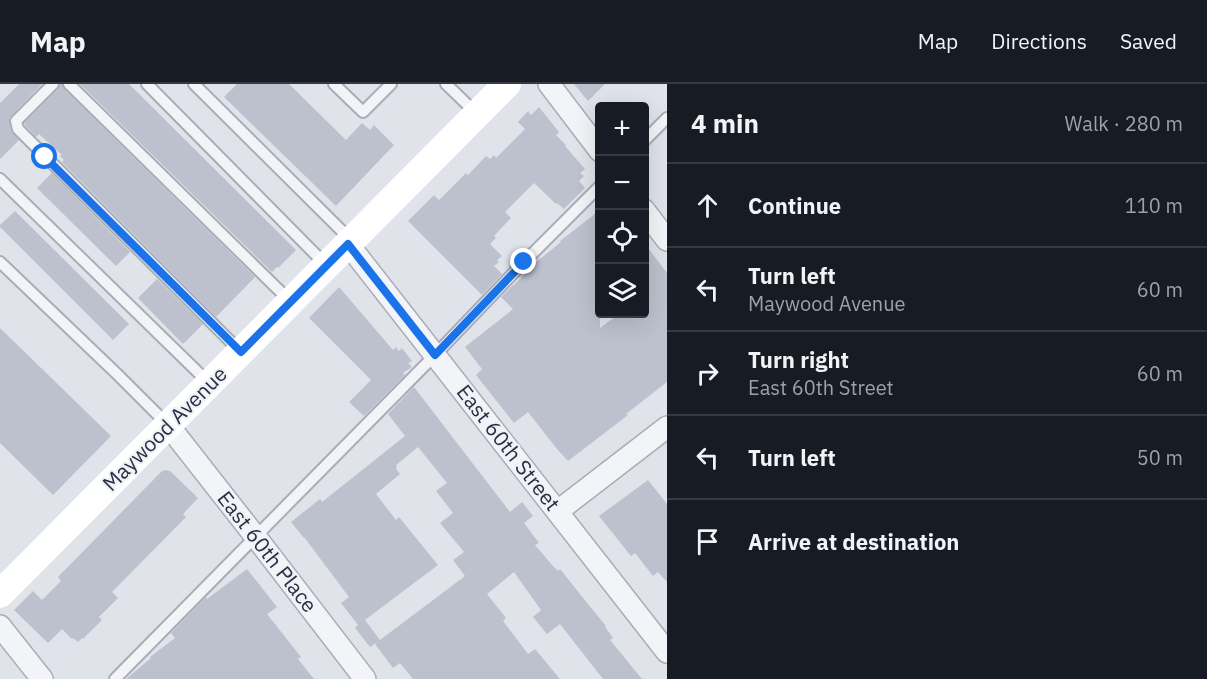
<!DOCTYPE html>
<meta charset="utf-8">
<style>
body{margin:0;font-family:"IBM Plex Sans",sans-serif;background:#20242c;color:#f1f3f6}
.controls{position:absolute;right:18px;top:18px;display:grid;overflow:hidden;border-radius:6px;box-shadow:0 6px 24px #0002}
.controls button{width:54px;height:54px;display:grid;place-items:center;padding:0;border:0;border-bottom:2px solid #363941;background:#171b24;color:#f1f3f6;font:30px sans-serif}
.stop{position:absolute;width:18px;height:18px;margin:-14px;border:4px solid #1a73e8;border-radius:50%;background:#fff}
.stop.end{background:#1a73e8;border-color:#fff;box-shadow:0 2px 6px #0008}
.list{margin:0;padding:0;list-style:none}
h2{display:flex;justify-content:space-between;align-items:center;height:78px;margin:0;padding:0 24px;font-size:26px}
h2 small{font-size:20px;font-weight:400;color:#9ea1a6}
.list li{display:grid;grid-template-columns:39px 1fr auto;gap:18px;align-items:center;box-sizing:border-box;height:84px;padding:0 24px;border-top:2px solid #363941}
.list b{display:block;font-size:22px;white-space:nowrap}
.list p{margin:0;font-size:20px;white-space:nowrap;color:#9ea1a6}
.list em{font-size:20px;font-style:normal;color:#9ea1a6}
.icon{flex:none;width:33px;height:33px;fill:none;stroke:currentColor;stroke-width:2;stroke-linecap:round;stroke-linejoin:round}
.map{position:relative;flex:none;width:667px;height:595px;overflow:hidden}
header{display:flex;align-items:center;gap:36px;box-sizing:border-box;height:84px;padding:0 30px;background:#171b24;border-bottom:2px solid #363941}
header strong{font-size:28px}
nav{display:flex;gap:33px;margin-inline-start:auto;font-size:21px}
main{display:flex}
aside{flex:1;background:#171b24}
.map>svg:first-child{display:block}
</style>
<header>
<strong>Map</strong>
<nav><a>Map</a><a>Directions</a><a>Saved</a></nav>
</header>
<main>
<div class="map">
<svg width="667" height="595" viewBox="0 0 667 595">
<rect width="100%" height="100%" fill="#e0e3ea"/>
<g fill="#bdc1cd" fill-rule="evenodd">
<polygon points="19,0 42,0 9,34 11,47 19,56 0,75 0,19"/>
<polygon points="60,0 62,0 64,5 255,193 216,233 62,78 64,76 60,72 62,71 39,50 36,53 25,41 24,39 58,5"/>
<polygon points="80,0 129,0 296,166 278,184 277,183 272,188"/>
<polygon points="237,0 289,0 346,56 362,39 370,46 374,41 394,61 336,122 224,13"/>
<polygon points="574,0 605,0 588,17"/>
<polygon points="539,23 559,48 556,51 566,61 565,62 585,85 580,89 584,92 579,97 585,104 564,125 557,119 556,120 534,99 505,128 511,134 494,152 496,154 490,160 502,172 497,176 499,178 494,182 502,190 482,211 408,137 434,111 439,116 466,89 468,91 486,72 490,75 494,71 496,74 525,45 518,38 528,27 531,31"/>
<polygon points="52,89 130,168 116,182 37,104"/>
<polygon points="600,126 600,244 619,230 645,230 645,160 667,189 667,298 626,330 628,331 568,377 557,365 528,328 514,339 476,291 482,285 465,263 513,225 501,213 513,201 514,201 540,174 540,175 561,158 560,157"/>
<polygon points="15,127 129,240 113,256 0,143 0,141"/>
<polygon points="157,195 203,240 183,260 138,214"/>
<polygon points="339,203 393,266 396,263 399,267 402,264 412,277 408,279 412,283 403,289 405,291 364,332 349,318 371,296 309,234"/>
<polygon points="0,244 111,352 53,411 0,359"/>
<path d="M414,303L510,428L522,418L533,432L524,439L539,459L535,461L553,482L558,487L560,485L592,525L606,542L605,543L613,554L610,556L642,595H603L560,540L547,550L533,533L541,526L514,488L487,510L506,534L503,537L528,570L535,565L560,595H413L400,579L393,584L375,560L379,557L370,563L355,544L358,541L341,519L349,513L304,453V454L291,438L320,415L322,418L405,352L388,330ZM418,363L447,399L436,407L453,429L440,439L464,468L453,476L465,492L380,556L365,536L438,481L399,433L396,436L376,410L400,390L396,385L397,383L396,381Z"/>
<polygon points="166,386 170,387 198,414 183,430 186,433 112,508 118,514 99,533 102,536 83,555 82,554 78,558 73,554 72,555 62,545 48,559 14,526 33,507 42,516 61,497 58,493 162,387"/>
<polygon points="648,396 667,420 667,498 658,488 653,492 635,469 631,472 599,432"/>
<polygon points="247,485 277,523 267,530 301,573 298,575 314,595 126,595 151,574 150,573 175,554 171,549 206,513 207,515"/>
</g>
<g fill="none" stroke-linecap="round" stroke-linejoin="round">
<g stroke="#a9adb8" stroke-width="14">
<g id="lane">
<polyline points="53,0 16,37 18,45 241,268"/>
<polyline points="69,0 289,216"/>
<polyline points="147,0 326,181"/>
<polyline points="194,0 351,156"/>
<polyline points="334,0 363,28 391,0"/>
<polyline points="446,0 477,30"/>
<polyline points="644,57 667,34"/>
<polyline points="0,95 209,299"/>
<polyline points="0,178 117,290 168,341"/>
<polyline points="115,595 435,271 524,178 600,102"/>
</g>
</g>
<g stroke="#a9adb8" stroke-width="24">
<g id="street">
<polyline points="549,0 600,67"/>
<polyline points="644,126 667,156"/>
<polyline points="348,160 667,568"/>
<polyline points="168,341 255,452 365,595"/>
<polyline points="558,427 667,343"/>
<polyline points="0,542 42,595"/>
</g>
</g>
<use href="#lane" stroke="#f3f4f8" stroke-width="10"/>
<use href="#street" stroke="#f3f4f8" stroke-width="21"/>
<polyline stroke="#fff" stroke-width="28" points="0,510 507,0"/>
</g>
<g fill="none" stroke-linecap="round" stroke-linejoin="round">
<polyline stroke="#1a73e8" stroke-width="8" points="45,73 241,268 348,160 435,271 524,178"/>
</g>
<g text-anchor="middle" stroke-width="4.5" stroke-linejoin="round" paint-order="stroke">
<g font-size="21" fill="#282f42" stroke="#f0f2f7">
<text transform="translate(165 345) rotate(-45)" y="7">Maywood Avenue</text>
<text transform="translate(508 364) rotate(52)" y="7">East 60th Street</text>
<text transform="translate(267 468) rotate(52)" y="7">East 60th Place</text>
</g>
</g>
</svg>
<div class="controls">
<button>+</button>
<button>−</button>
<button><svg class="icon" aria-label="locate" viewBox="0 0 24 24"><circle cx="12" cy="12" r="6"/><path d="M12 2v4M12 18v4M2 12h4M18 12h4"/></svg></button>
<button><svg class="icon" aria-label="layers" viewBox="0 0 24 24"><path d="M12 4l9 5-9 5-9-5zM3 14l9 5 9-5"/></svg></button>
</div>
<div class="stop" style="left:45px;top:73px"></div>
<div class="stop end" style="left:524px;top:178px"></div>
</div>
<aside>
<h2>4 min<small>Walk · 280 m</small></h2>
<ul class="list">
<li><svg class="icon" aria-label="ahead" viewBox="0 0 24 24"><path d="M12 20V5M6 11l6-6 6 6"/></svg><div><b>Continue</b></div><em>110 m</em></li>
<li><svg class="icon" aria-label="left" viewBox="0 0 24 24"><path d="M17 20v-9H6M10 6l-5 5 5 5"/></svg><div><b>Turn left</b><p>Maywood Avenue</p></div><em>60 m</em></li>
<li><svg class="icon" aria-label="right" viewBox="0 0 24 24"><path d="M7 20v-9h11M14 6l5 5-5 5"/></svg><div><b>Turn right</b><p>East 60th Street</p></div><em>60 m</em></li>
<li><svg class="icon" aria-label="left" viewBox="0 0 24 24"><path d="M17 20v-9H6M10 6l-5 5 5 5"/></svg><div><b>Turn left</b></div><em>50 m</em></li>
<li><svg class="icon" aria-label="arrive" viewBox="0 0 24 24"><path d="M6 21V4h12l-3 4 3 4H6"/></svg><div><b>Arrive at destination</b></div></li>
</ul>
</aside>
</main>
